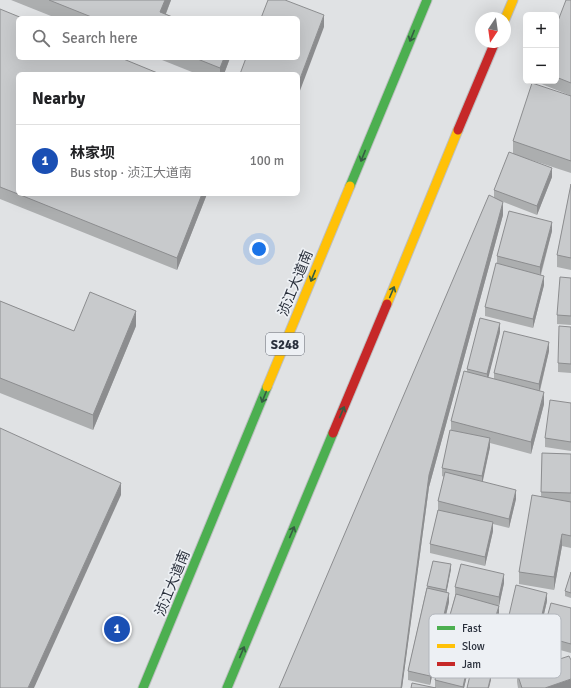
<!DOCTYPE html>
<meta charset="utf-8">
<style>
body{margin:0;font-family:Signika,"Noto Sans SC",sans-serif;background:#f6f6f6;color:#202124}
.controls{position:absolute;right:12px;top:12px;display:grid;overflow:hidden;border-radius:6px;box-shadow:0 4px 16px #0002}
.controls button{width:36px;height:36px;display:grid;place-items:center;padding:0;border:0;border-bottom:1px solid #e0e0e0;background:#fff;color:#202124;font:20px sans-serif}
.compass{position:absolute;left:475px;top:12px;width:36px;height:36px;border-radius:50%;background:#fff;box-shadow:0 4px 16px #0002;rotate:193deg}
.you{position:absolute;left:259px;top:249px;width:14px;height:14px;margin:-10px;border:3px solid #fff;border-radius:50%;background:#1a73e8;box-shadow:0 0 0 6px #1a73e833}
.badge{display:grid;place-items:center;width:26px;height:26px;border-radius:50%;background:#1a73e8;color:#fff;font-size:13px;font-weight:700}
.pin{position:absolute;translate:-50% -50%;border:2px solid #fff;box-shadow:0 1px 4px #0006}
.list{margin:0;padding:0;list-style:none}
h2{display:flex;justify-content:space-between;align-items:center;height:52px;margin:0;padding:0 16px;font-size:17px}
h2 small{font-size:13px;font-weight:400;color:#757577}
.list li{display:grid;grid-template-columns:26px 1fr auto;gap:12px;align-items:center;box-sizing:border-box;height:72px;padding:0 16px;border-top:1px solid #e0e0e0}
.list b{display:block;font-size:15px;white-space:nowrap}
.list p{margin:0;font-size:13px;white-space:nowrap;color:#757577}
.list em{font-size:13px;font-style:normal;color:#757577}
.icon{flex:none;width:22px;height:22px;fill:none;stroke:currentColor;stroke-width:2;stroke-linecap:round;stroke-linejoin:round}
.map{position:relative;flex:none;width:571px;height:688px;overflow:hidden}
.search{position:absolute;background:#fff;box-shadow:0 4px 16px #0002;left:16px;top:16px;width:284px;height:44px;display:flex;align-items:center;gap:10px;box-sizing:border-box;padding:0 14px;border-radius:6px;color:#757577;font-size:15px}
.panel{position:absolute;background:#fff;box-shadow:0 4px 16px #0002;left:16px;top:72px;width:284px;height:124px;border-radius:6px}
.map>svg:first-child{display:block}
</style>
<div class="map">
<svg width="571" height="688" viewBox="0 0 571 688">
<rect width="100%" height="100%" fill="#e0e2e4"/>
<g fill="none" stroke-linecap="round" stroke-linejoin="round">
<g stroke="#bdbfc1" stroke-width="11">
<g id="fast">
<polyline points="350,186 427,0"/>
<polyline points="143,688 267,387"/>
<polyline points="227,688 333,433"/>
</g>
</g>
<g stroke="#bdbfc1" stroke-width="11">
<g id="slow">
<polyline points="505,19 513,0"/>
<polyline points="387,304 458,130"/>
<polyline points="267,387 350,186"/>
</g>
</g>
<g stroke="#bdbfc1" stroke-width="11">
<g id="jam">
<polyline points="458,130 495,42"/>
<polyline points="333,433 387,304"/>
</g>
</g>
<use href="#fast" stroke="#4caf50" stroke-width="9"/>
<use href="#slow" stroke="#ffc107" stroke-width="9"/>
<use href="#jam" stroke="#c62828" stroke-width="9"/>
</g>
<g fill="#acaeaf">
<polygon points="11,0 171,0 166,14 175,18 56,18"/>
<polygon points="571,0 571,173 528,159 552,177 537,215 501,201 503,215 429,487 402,688 279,688 494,198 494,190 513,153 513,141 569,95 539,83 539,81 556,81 556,26"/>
<polygon points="0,9 18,194 207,194 177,270 0,199"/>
<polygon points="157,58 230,58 224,74 197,74"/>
<polygon points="571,184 571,270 557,267 557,255"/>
<polygon points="552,231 541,275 544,285 533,328 485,316 485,307 497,264 497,256"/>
<polygon points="571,278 571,325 557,324 557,315"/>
<polygon points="0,301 74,331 136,326 93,430 0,393"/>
<polygon points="571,327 571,373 558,372 558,363"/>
<polygon points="500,332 488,377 494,379 494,373 549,351 540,391 544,404 531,454 490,443 490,447 482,482 516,499 509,528 493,524 493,531 485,566 430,553 430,544 438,510 438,501 444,477 442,476 442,468 451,430 451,421 467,371 467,369"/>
<polygon points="571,403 571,451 545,447 545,438"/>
<polygon points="542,453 571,454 571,548 562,546 554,590 519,584 519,572 541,497"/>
<polygon points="451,569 446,593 449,602 430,685 408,680 408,671 427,586"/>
<polygon points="571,572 571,598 565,596 565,591"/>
<polygon points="504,583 499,606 499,615 488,650 446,637 446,629 455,596 455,587"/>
<polygon points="547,601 535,653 504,646 504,637"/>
<polygon points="571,608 571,653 542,645 542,636"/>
<polygon points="472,654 464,688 411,688 435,688 435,680"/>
<polygon points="517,673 571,688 518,688 517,682"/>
</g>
<g fill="#8c8d8f">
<polygon points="165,0 171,0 164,18 160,12"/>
<polygon points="324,15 324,27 298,96 298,84"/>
<polygon points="224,58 230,58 224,74 220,74 220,68"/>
<polygon points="552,168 552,177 537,215 537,206"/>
<polygon points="202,194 207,194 177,270 177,258"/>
<polygon points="503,202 503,215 429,487 402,688 401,688 429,475"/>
<polygon points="552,222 552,231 540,276 540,267"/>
<polygon points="544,276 544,285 533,328 533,319"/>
<polygon points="136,311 136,326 93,430 93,415"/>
<polygon points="500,323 500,332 487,383 487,374"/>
<polygon points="549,342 549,351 539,393 539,384"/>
<polygon points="544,392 544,404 531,454 531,442"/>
<polygon points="490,438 490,447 482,485 482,476"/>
<polygon points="121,483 121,495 34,688 28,688"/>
<polygon points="516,490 516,499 509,528 509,519"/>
<polygon points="493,522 493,531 485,566 485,557"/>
<polygon points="562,534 562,546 554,590 554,577"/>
<polygon points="451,564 451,569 446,595 446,590"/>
<polygon points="504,574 504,583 499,606 499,597"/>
<polygon points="449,593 449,602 430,685 430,676"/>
<polygon points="547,593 547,601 535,653 535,645"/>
<polygon points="499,606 499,615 488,650 488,641"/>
<polygon points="472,645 472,654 464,688 463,688"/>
<polygon points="491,676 491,680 489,688 488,688"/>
<polygon points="571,679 571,688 545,688"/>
</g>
<g fill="#c8cacc" stroke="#8c8d8f">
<polygon points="49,0 165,0 160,12 175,18 94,18"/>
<polygon points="268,0 285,0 324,15 298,84 298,74 240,74 246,58 298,58 298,18 261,18"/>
<polygon points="566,0 571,0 571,83 556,77 556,26"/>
<polygon points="0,9 22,18 18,18 18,58 121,58 160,74 18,74 18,194 0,187"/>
<polygon points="195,58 224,58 220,68"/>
<polygon points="532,83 571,96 571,161 513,141"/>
<polygon points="509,152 552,168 537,206 494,190"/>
<polygon points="571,184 571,258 557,255"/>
<polygon points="18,194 202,194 177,258"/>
<polygon points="489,195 503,202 429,475 401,688 279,688"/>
<polygon points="509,211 552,222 540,267 497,256"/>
<polygon points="496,263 544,276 533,319 485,307"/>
<polygon points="560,277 571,278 571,316 557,315"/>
<polygon points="90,292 136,311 93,415 0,378 0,301 74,331"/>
<polygon points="480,318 500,323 487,374 467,369"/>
<polygon points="559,326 571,327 571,364 558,363"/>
<polygon points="504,331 549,342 539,384 494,373"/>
<polygon points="464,371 544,392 531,442 451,421"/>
<polygon points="550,400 571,403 571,442 545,438"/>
<polygon points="0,428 121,483 28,688 0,688"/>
<polygon points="450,430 490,438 482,476 442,468"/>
<polygon points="542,453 571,454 571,493 541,492"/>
<polygon points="445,472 516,490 509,519 438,501"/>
<polygon points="532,495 571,502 571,536 562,534 554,577 519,572"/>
<polygon points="438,510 493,522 485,557 430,544"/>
<polygon points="433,561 451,564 446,590 427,586"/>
<polygon points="461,564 504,574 499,597 455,587"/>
<polygon points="571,572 571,593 565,591"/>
<polygon points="516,585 547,593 535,645 504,637"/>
<polygon points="427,588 449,593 430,676 408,671"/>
<polygon points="456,594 499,606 488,641 446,629"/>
<polygon points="551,603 571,608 571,644 542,636"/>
<polygon points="445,639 472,645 463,687 435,680"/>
<polygon points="569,656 571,660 571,679 545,688 522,688 517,673"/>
<polygon points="471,671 491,676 488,688 467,688"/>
<polygon points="412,683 436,688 411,688"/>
</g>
<defs><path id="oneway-shaft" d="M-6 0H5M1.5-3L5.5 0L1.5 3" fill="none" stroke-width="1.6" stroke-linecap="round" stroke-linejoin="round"/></defs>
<g stroke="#355c42">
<use href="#oneway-shaft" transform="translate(412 36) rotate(112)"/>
<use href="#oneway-shaft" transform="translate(363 156) rotate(112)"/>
<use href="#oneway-shaft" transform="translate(313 276) rotate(112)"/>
<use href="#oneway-shaft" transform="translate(392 292) rotate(-67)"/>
<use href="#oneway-shaft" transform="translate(264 397) rotate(112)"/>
<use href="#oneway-shaft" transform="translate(342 412) rotate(-67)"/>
<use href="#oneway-shaft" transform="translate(292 532) rotate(-67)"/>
<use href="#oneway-shaft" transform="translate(242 652) rotate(-67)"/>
</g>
<g text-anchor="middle" stroke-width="3.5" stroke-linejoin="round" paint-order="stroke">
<rect fill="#edf0f4" stroke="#646972" stroke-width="1" x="266" y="333" width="38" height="22" rx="3"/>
<g font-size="13" font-weight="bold" fill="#292f3b">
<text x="285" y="349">S248</text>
</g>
<g font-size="14" fill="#292f3b" stroke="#edf0f4">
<text transform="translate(295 283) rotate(-68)" y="5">浈江大道南</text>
<text transform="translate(172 583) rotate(-68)" y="5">浈江大道南</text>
</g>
</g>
<rect x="429" y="614" width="132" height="64" rx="6" fill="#edf0f4" stroke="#b2b6bc" stroke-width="1"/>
<rect x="437" y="626" width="18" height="4" fill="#4caf50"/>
<rect x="437" y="644" width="18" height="4" fill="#ffc107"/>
<rect x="437" y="662" width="18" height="4" fill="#c62828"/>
<g font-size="11" fill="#292f3b">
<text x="462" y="632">Fast</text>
<text x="462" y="650">Slow</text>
<text x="462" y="668">Jam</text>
</g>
</svg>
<div class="controls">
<button>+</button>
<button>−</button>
</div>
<svg class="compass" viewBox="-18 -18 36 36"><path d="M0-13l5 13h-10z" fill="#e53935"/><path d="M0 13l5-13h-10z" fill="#757577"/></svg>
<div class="you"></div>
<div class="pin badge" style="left:117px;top:629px;background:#1a4fb4">1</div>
<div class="search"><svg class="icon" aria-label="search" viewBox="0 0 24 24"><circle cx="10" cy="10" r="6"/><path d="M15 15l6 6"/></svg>Search here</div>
<section class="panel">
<h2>Nearby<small></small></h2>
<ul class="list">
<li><span class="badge" style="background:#1a4fb4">1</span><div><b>林家坝</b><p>Bus stop · 浈江大道南</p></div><em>100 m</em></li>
</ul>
</section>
</div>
